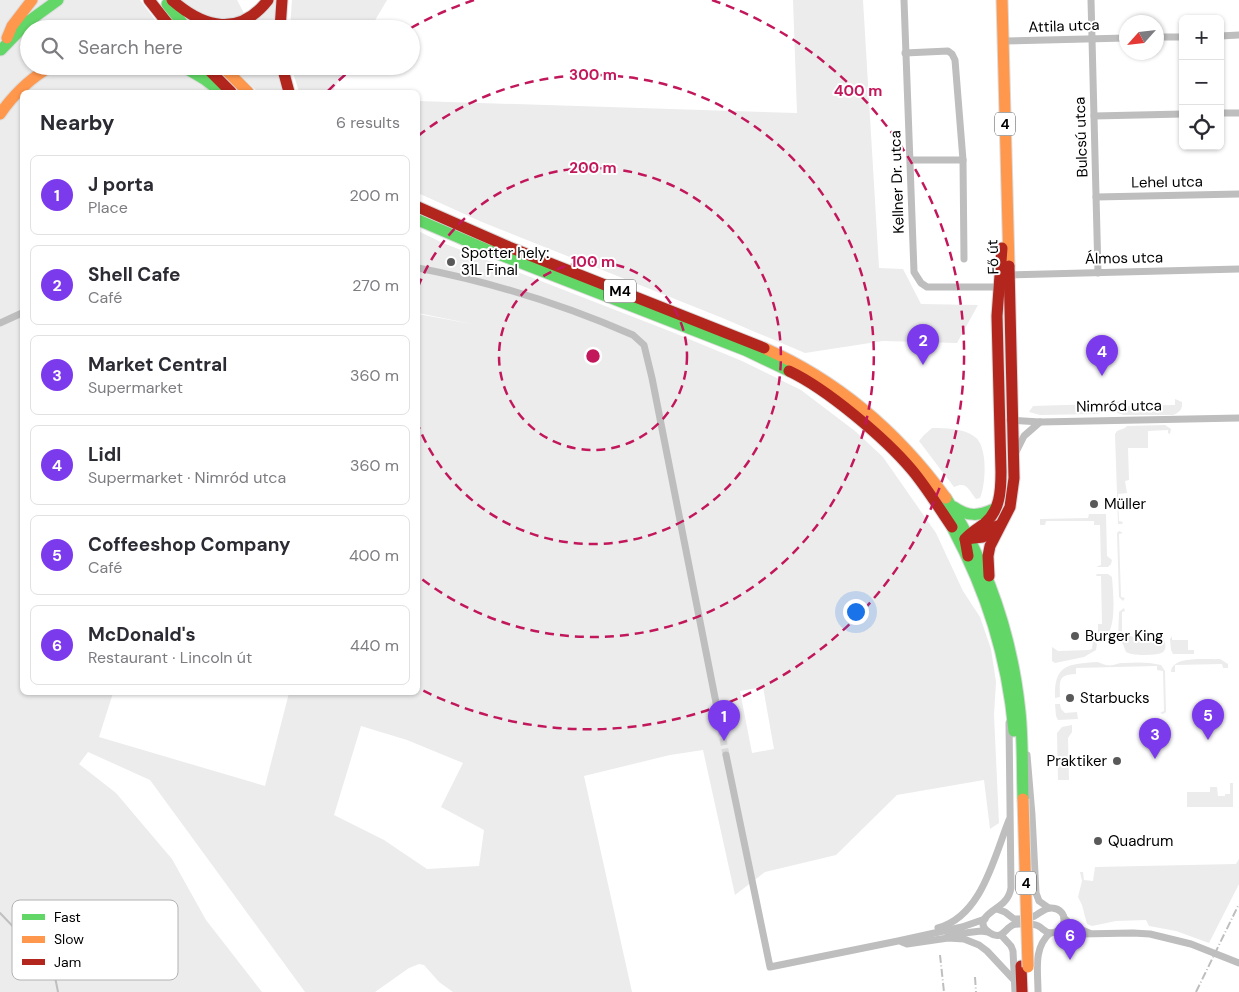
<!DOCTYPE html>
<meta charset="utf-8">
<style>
body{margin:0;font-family:"DM Sans",sans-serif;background:#f2f2f3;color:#2b2b33}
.controls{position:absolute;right:15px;top:15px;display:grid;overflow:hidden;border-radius:8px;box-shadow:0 1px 4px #0004}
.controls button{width:45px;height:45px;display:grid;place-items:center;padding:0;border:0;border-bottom:1px solid #e1e1e2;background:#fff;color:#2b2b33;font:25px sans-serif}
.compass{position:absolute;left:1119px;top:15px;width:45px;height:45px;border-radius:50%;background:#fff;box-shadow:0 1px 4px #0004;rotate:243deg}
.you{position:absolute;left:855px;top:611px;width:18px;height:18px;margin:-12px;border:4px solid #fff;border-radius:50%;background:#1a73e8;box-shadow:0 0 0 8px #1a73e833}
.badge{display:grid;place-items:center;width:32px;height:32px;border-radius:50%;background:#7c3aed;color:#fff;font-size:16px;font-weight:700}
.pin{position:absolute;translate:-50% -41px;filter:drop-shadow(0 1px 2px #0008)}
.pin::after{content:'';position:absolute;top:26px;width:18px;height:15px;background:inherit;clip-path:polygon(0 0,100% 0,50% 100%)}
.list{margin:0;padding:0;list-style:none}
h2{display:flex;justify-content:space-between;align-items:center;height:65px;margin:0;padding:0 20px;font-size:21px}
h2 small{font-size:16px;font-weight:400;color:#7c7c81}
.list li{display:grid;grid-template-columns:32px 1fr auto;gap:15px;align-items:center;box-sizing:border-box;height:80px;margin:0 10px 10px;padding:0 10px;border:1px solid #e1e1e2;border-radius:8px}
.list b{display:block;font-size:19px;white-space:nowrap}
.list p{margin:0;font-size:16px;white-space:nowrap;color:#7c7c81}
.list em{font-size:16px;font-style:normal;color:#7c7c81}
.icon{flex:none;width:28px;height:28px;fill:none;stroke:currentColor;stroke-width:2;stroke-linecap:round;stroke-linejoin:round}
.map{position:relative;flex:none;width:1239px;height:992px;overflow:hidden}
.search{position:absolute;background:#fff;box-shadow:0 1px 4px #0004;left:20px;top:20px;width:400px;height:55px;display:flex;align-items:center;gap:12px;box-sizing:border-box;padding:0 18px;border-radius:28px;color:#7c7c81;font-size:19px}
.panel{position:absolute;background:#fff;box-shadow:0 1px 4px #0004;left:20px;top:90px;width:400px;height:605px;border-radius:8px}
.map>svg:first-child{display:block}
</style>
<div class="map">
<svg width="1239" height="992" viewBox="0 0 1239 992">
<rect width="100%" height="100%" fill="#fff"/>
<g fill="#ececec" fill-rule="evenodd">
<path d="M0,0H140L162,29H29V66H193L219,92H22V692L113,693L99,737L265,786L289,693L418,692V314L477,325L418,313V231L443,243L672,332L742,361L801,390L855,431L883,457L936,533L963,591L980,617L991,649L996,682L994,715L999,823L990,829L984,780L897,795L836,855L765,872L735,895L703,750L670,755L584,776L632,992H453L439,982L424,965L419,964L409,968L375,992H305L150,780L88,752L79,764L116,793L172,859L206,920L262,992H0ZM763,687L774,749L752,753L740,691ZM361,726L407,740L463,763L441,807L484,830L479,866L427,869L384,840L334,815Z"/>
<path d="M180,0H237L245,15C230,20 209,22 195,13C190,9 185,4 180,0Z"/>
<polygon points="274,0 277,0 274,29 235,29"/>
<polygon points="292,0 387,0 370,29 290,29"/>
<polygon points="793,0 863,0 879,268 903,269 921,304 978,305 957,343 883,341 805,353 720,317 482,222 418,193 418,101 797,113"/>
<polygon points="230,66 276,66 283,92 258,92"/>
<polygon points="291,66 347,66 332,92 299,92"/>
<path d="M1175,399L1182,402C1183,409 1179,413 1173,415H1124L1117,413L1114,408L1115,403L1120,401V406L1175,405Z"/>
<polygon points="1098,402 1105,408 1098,414 1040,415 1029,412 1033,406 1097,404"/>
<polygon points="1165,425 1171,429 1170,434 1168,433 1168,430 1148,431 1148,448 1128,448 1129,480 1125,481 1127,493 1118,494 1119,521 1123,522 1122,524 1118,524 1115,434 1117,431 1125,428 1127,426"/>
<path d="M932,428C945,428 964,428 975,437C988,446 986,485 980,498L976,499C968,489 967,481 954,487L919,441L924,435Z"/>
<polygon points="1089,514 1106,514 1107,556 1112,560 1111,564 1108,567 1096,567 1101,565 1100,525 1094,525 1094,521 1046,521 1045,525 1040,525 1040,519 1088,518"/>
<polygon points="1119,531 1123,533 1119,534 1121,597 1125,598 1123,601 1119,597 1117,533"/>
<path d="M1108,574L1112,577C1113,593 1118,632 1102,640L1098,636V624H1102L1101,576H1096L1097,574Z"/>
<path d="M1124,608L1125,611L1122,612V633H1127L1134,638L1135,641H1161L1163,636C1170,655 1161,654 1146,655C1139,655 1132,655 1126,652L1123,644L1118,640L1119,612Z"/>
<polygon points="1172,636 1172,640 1188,640 1188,650 1194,650 1194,654 1173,654 1171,650 1170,639"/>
<polygon points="1093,640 1097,644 1096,650 1084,657 1055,663 1052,661 1052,647 1058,651 1089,650 1092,649"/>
<path d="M1220,659L1228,664V668H1223L1222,664L1175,665V672H1171C1172,655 1207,660 1220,659Z"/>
<path d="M1098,662C1113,669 1112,663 1125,663C1136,662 1150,662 1161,665L1165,671L1166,712L1163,714L1160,713L1164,711L1163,671L1157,670V666L1076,668V674C1057,675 1060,681 1060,697L1055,698C1054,664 1068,664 1098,662Z"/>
<polygon points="1055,704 1060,704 1061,709 1065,713 1077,712 1078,719 1058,720 1056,716"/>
<polygon points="1072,725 1072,732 1068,738 1069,780 1058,780 1057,733 1062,727"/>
<polygon points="1230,783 1233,783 1233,807 1187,807 1187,792 1210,792 1210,787 1217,787 1218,796 1225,796 1225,794 1230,794"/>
<polygon points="1239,859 1239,884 1209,943 1176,931 1149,926 1146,920 1116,921 1092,926 1087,924 1082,905 1078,897 1082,881 1080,872 1083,872 1084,880 1093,881 1095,867 1236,864"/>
</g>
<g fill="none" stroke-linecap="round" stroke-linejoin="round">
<polyline stroke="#bfbfbf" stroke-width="2" points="0,913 48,963 54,972 58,992"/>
<polyline stroke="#d9d9d9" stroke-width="7" stroke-dasharray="7 3.5" stroke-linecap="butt" points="721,728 726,755"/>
<g stroke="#dbdbdb" stroke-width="13">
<g id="fast">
<polyline points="167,4 187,29"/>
<polyline points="1,50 29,21 58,0"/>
<polyline points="182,66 204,79 221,92"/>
<polyline points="418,220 488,250 745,350 789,371"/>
<path d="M946,498C987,563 1012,634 1020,712C1023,740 1022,770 1023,799"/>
<path d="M954,507C968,517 979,516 994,509"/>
<path d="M952,527C987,593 1007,656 1014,731"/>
</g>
</g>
<g stroke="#dbdbdb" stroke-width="13">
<g id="slow">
<polyline points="1002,0 1009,266"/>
<polyline points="7,38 12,26 32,0"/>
<polyline points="222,66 248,92"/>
<path d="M0,114C14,94 30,78 52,66"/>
<path d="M764,348C839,381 898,432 946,498"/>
</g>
</g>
<g stroke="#dbdbdb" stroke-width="13">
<g id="jam">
<polyline points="149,0 172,29"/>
<path d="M172,0C204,28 239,37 268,0"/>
<polyline points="280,29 282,0"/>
<polyline points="205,66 231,92"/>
<polyline points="282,66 289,92"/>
<polyline points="418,207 509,247 764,348"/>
<path d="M789,371C827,389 885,438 912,470C927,488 939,508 952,527"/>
<polyline points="965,539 983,537 997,526"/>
<path d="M968,556L965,539C970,533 977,529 984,524C1000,511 1001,491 1001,472L997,316L1002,248"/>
<polyline points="989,576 988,556 990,546 1010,507 1014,478 1009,266"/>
<polyline points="1021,966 1022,992"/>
</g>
</g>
<g stroke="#bebebe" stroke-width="7">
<polyline points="904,0 914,272 921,283 927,287 998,287"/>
<polyline points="1091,0 1098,273"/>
<polyline points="1220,36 1239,35"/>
<polyline points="1156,37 1183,37"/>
<polyline points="1003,41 1126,38"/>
<polyline points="905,53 948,51 952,54 955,60 963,160 964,259"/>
<polyline points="1220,113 1239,113"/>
<polyline points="1094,116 1183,114"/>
<polyline points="911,160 963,160"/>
<polyline points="1096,197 1239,194"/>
<path d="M418,268C491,282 564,305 633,335L644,345L652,378L721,728"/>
<polyline points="1009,275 1239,269"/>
<polyline points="0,323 22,313"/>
<polyline points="1010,420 1040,422 1239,418"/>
<polyline points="1016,452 1024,436 1040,422"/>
<path d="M1009,723L1011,888C1010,894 1008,898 1004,902C998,909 970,920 990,933C1002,941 1005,928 1013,925C1020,923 1035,923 1040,927C1044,930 1045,932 1050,933"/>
<polyline points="726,755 770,967 898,941 962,927 985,919"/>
<polyline points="1027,755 1032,815 1036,893 1039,901 1049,908"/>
<path d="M997,909L1005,912L1014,919C1020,919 1025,919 1030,918C1038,916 1044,907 1052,908C1069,909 1068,932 1050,933C1033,948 1038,971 1038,992"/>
<polyline points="1064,918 1073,926 1089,933"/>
<path d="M938,928C982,916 994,857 1009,820"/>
<polyline points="1059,931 1081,934 1133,933 1150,934 1191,944 1239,963"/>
<polyline points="948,935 981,931 988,932"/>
<polyline points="1001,935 1011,946 1013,951 1015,992"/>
<polyline points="902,942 907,944 948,938 964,939 979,945 987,951 1015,981"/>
</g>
<use href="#fast" stroke="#63d668" stroke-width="11"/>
<use href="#slow" stroke="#ff974d" stroke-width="11"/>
<use href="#jam" stroke="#b3261e" stroke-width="11"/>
<g stroke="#bebebe" stroke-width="2" stroke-dasharray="8 2.5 1 2.5" stroke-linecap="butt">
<polyline points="940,955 944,992"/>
<polyline points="975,977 976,992"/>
<polyline points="1196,992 1239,904"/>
</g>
<g stroke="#dbdbdb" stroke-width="13" stroke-linecap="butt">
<polyline id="slow-bridge" points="1023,799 1028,967"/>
</g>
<use href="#slow-bridge" stroke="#ff974d" stroke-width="11"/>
</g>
<g fill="none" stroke="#c2185b" stroke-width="2.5" stroke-dasharray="9 6">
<circle cx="593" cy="356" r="94"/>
<path d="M418 287A188 188 0 1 1 418 425"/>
<path d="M418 136A281 281 0 1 1 418 576"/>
<path d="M328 91A375 375 0 0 1 354 67M411 28A375 375 0 0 1 474 0M712 0A375 375 0 1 1 420 689"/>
</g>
<g fill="#595959" stroke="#fff" stroke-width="2">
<circle cx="451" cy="262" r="5"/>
<circle cx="1094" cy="504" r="5"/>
<circle cx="1075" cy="636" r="5"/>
<circle cx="1070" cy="698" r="5"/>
<circle cx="1117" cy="761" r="5"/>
<circle cx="1098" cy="841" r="5"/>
</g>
<g text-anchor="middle" stroke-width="4" stroke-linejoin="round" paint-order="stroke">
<g fill="#fff" stroke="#4c4c4c" stroke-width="1">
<rect x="995" y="112.5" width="20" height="23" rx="4"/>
<rect x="604" y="279.5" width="32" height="23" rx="4"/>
<rect x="1016" y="871.5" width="20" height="23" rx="4"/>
</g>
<g font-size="14" font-weight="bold" fill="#000">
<text x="1005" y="129">4</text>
<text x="620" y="296">M4</text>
<text x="1026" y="888">4</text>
</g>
<g font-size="15" fill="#000" stroke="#fff">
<text transform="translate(1064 26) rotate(-2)" y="5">Attila utca</text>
<text transform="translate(1081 137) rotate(-92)" y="5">Bulcsú utca</text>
<text transform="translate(897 182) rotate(-92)" y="5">Kellner Dr. utca</text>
<text transform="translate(1167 182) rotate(-1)" y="5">Lehel utca</text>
<text transform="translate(993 257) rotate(-92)" y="5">Fő út</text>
<text transform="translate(1124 258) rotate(-1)" y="5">Álmos utca</text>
<text transform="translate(1119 406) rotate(-1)" y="5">Nimród utca</text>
</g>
<g font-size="15" fill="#000" stroke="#fff" text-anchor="start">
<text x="461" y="258">Spotter hely:<tspan x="461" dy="17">31L Final</tspan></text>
<text x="1104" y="509">Müller</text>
<text x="1085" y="641">Burger King</text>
<text x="1080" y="703">Starbucks</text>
<text x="1107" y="766" text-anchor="end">Praktiker</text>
<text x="1108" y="846">Quadrum</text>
</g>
</g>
<rect x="12" y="900" width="166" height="80" rx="8" fill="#fff" stroke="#b2b2b2" stroke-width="1"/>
<rect x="22" y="914" width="23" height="6" fill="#63d668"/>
<rect x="22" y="936" width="23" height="7" fill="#ff974d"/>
<rect x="22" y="959" width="23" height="6" fill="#b3261e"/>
<g font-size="14" fill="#000">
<text x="54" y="922">Fast</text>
<text x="54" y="944">Slow</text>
<text x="54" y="967">Jam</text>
</g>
<circle cx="593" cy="356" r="8" fill="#c2185b" stroke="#fff" stroke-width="2.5"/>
<g font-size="15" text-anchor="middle" font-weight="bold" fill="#c2185b" stroke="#fff" stroke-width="4" stroke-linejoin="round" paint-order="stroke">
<text x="593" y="80">300 m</text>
<text x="858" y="96">400 m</text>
<text x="593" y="173">200 m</text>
<text x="593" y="267">100 m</text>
</g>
</svg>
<div class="controls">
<button>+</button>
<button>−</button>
<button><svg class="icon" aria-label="locate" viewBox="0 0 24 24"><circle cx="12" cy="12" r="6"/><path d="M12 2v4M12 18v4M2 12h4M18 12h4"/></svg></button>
</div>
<svg class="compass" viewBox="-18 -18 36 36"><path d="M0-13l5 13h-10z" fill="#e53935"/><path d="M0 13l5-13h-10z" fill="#7c7c81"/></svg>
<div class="you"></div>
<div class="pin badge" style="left:724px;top:741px">1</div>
<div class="pin badge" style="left:923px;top:365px">2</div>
<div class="pin badge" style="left:1155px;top:759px">3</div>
<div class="pin badge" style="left:1102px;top:376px">4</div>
<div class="pin badge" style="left:1208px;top:740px">5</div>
<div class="pin badge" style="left:1070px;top:960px">6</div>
<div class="search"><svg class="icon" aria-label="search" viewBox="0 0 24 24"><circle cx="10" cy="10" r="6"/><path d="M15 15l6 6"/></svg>Search here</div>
<section class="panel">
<h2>Nearby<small>6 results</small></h2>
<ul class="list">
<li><span class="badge">1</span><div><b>J porta</b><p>Place</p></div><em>200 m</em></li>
<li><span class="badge">2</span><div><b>Shell Cafe</b><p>Café</p></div><em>270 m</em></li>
<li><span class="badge">3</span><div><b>Market Central</b><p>Supermarket</p></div><em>360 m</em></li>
<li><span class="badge">4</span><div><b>Lidl</b><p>Supermarket · Nimród utca</p></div><em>360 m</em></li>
<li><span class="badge">5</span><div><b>Coffeeshop Company</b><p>Café</p></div><em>400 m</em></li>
<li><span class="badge">6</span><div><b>McDonald's</b><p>Restaurant · Lincoln út</p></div><em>440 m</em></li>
</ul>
</section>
</div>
